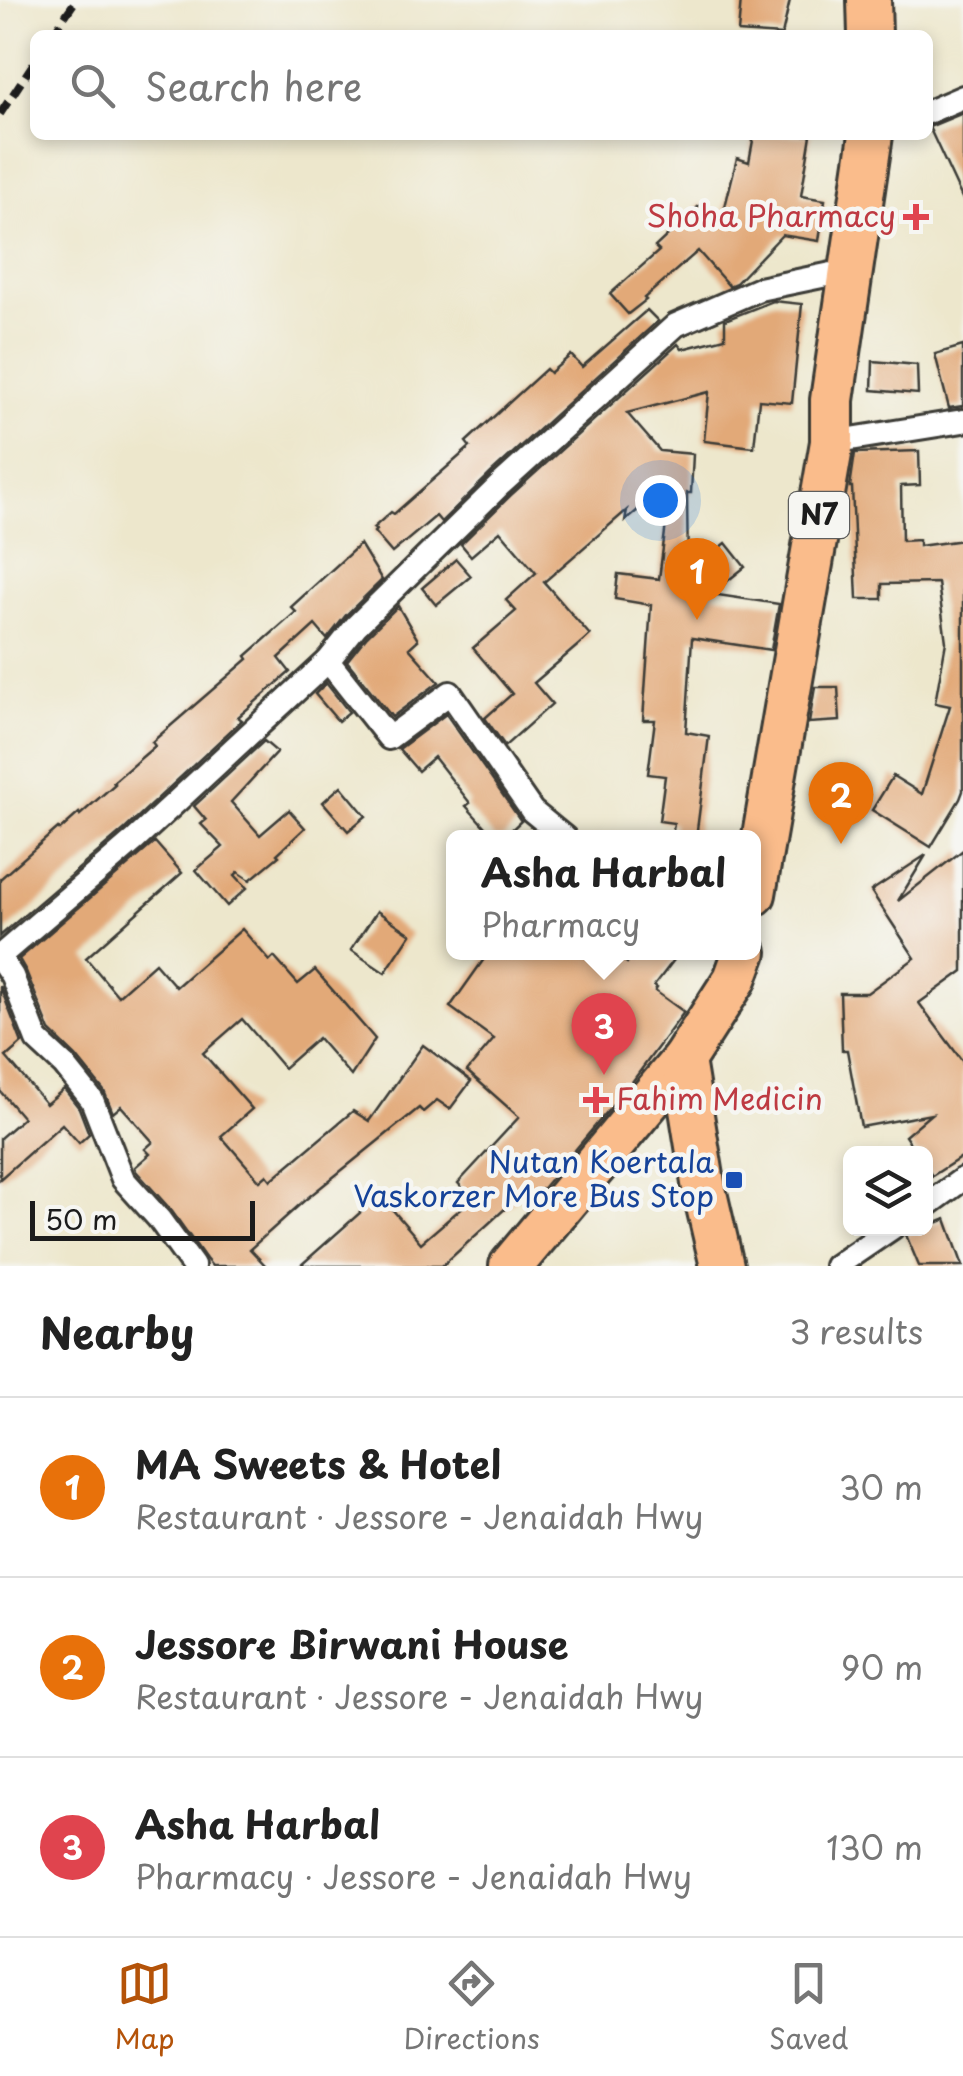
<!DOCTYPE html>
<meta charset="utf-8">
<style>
body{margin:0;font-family:"Playpen Sans",sans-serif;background:#f2f2f2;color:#222}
.controls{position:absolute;right:30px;bottom:30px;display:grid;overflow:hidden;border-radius:15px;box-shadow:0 5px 15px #0003}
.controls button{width:90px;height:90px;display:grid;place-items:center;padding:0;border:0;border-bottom:2px solid #e0e0e0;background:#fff;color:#222;font:50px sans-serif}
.scale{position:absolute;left:30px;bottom:25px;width:225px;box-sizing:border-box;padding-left:10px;border:5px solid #1c1c1c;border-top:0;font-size:28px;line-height:35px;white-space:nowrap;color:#1c1c1c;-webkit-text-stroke:8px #f6f6f2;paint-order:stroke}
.you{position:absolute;left:660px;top:500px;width:35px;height:35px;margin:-25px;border:8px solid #fff;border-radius:50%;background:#1a73e8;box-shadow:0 0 0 15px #1a73e833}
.badge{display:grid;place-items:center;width:65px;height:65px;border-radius:50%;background:#b45309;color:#fff;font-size:32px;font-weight:700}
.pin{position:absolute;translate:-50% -82px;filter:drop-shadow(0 2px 5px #0008)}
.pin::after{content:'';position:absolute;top:52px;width:35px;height:30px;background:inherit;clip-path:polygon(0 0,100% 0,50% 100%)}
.popup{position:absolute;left:446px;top:830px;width:315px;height:130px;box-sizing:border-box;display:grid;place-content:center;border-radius:15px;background:#fff;filter:drop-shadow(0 2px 8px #0005);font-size:32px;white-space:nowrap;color:#767676}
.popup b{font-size:38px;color:#222}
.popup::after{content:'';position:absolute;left:50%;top:100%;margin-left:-20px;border:20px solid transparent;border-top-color:#fff}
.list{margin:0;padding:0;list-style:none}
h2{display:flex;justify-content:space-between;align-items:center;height:130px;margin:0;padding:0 40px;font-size:42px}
h2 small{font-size:32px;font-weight:400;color:#767676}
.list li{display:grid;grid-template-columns:65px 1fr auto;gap:30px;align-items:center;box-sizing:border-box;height:180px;padding:0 40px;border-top:2px solid #e0e0e0}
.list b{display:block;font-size:38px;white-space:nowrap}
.list p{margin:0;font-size:32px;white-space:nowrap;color:#767676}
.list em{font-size:32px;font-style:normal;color:#767676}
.icon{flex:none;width:55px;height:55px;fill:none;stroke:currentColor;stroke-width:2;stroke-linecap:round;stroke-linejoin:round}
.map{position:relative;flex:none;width:963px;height:1266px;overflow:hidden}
.search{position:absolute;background:#fff;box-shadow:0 5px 15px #0003;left:30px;right:30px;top:30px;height:110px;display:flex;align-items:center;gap:25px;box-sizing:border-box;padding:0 35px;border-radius:15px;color:#767676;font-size:38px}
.sheet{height:670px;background:#fff}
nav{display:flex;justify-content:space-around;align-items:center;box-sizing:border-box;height:140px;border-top:2px solid #e0e0e0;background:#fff;font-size:28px;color:#767676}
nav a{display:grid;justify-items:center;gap:5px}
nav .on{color:#b45309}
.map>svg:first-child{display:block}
</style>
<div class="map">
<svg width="963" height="1266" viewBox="0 0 963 1266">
<rect width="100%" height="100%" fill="#f6f6f2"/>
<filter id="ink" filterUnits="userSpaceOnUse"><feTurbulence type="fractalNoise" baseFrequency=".01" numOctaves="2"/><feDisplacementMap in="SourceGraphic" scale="20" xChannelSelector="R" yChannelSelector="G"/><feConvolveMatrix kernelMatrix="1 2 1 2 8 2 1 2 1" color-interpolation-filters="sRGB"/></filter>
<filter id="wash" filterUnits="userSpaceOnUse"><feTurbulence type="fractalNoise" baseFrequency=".0048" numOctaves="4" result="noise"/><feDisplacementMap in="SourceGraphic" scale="40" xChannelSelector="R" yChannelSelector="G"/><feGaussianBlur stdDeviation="2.25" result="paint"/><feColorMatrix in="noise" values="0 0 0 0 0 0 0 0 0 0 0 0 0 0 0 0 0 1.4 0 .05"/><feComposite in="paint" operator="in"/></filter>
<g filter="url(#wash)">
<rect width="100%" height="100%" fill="#ede7cc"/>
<g id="blocks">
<g fill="#e2a978">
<polygon points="741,0 790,0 782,35 738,32"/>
<polygon points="963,113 963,200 929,127"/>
<polygon points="754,135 811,135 801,196 825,200 819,241 782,235 736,283 729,286 698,251 644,298 646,300 628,314 610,294 659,251 655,247 701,204 720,227 737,158 749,162"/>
<polygon points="773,301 802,304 792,403 759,400 754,447 704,441 709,392 627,413 660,451 693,454 691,493 687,493 688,573 726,543 745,567 711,594 779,604 771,650 692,638 686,732 709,736 696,838 672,838 674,823 659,821 665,776 648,774 655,720 643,720 651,605 615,599 618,574 659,579 666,524 659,524 658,493 625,521 627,510 544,582 590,635 534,683 552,704 505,746 485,718 512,694 473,648 516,611 506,600 536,573 500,531 471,556 461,544 511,495 678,344 682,349 725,338 725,320"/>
<polygon points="647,310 658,321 491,473 441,522 436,516 392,553 374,532 376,530 373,528 391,512 394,514 470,447 466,442 546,369 550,373 571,355 582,367"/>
<polygon points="963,346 963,406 949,408 935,354"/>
<polygon points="873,361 917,365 918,394 872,390"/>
<polygon points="919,451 920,485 901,486 902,541 919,540 919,546 963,540 963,791 960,799 931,847 872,810 893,776 922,794 950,706 935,703 946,642 938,583 882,584 882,599 857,599 852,487 850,487 855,453"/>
<polygon points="360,544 382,580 346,615 327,639 315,625 279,658 290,672 238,717 242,720 125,829 0,936 0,879 58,828 60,830 79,813 80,815 115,784 113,782 155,746 152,742 248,659 246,656 296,612 291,607"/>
<polygon points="456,559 471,576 436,605 422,588"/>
<polygon points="398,606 418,640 409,648 439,682 392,717 347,661 367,636"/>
<polygon points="326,683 349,712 338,721 315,694"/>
<polygon points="815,687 838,687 840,721 809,723"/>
<polygon points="446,714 521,821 503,838 495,838 466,806 470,803 434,757 418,771 399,749"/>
<polygon points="264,741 277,752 231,802 260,835 289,810 305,828 277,854 279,856 250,880 238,872 235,875 247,888 227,906 196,870 223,847 201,824 206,820 194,806"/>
<polygon points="341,786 366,816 348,831 323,802"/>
<polygon points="155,842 182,873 86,958 118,996 155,963 176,987 242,929 270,961 274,957 298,984 315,970 375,1039 351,1076 318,1038 284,1068 242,1019 203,1053 252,1109 221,1136 260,1181 267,1175 271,1180 353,1111 369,1121 423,1045 471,1081 450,1109 437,1100 423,1112 419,1108 305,1200 250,1249 266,1266 212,1266 206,1259 171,1210 136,1171 135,1167 150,1154 145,1149 153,1142 121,1106 113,1113 104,1091 76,1056 50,1031 26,971 19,959"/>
<polygon points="963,850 963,971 919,1003 963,1062 963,1156 932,1176 926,1167 926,1154 917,1154 905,1136 931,1114 861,1127 847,1050 842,1050 840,993 867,993 915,958 871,891 926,855 898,901"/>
<polygon points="377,911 411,934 385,973 351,950"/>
<polygon points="489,952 613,952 627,963 634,952 680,952 654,986 657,988 655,991 684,1012 632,1082 529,1205 519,1196 442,1266 300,1266 380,1195 421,1243 472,1199 458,1183 519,1117 467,1071 494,1039 450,1007"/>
<polygon points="0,986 22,1043 6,1057 46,1104 64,1089 79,1108 89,1134 79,1143 62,1124 0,1179 0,1138 23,1118 0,1091"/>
<polygon points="946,1219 963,1266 919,1266 906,1235"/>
</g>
</g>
</g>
<g filter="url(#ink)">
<use href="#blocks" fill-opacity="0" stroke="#3b3a36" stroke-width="2.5"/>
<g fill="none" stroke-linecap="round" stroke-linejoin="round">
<g stroke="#3b3a36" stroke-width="28">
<g id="street">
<polyline points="928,112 963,97"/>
<polyline points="832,442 963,421"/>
<polyline points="328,661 389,738 450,693 532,811 565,838"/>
<polyline points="0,956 135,840 328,661 356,626 501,484 676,325 759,289 851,270"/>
<polyline points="0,958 12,976 37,1040 64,1065 92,1100 123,1179 159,1219 193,1266"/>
<polyline points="926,1206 963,1179"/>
<polyline points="836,1266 892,1228"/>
</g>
</g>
<g stroke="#3b3a36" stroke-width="48">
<g id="highway">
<polyline points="869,0 870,35"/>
<polyline points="754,894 832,442 832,400 871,135"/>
<polyline points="511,1266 683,1060"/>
<polyline points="722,1266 704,1189 683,1060 735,979 745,952"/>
</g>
</g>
<use href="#street" stroke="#fff" stroke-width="22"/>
<use href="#highway" stroke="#fabc8b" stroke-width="42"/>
<g stroke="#1c1c1c" stroke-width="8" stroke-dasharray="15 8" stroke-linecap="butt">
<polyline points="52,35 76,0"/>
<polyline points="0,114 35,61"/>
</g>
</g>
</g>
<g fill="#e0444e" stroke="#f6f6f2" stroke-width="4">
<path d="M911 202h10v10h10v10h-10v10h-10v-10h-10v-10h10z"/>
<path d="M591 1085h10v10h10v10h-10v10h-10v-10h-10v-10h10z"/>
</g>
<rect fill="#1a4fb4" stroke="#f6f6f2" stroke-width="4" x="724" y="1170" width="20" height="20" rx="5"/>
<g text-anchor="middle" stroke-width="9" stroke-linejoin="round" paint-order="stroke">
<rect fill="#f6f6f2" stroke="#5d5d5c" stroke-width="2.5" x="789" y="492" width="60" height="46" rx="8"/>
<g font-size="28" font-weight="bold" fill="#1c1c1c">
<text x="819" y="525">N7</text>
</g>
<g font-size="30" fill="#be3a42" stroke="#f6f6f2" text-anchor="end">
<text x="896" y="227">Shoha Pharmacy</text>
<text x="616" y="1110" text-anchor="start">Fahim Medicin</text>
</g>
<g font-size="30" fill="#164399" stroke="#f6f6f2" text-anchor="end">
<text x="714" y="1173">Nutan Koertala<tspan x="714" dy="34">Vaskorzer More Bus Stop</tspan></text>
</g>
</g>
</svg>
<div class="controls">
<button><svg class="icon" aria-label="layers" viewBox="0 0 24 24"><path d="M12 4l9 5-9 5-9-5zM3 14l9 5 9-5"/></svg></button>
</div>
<div class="scale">50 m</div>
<div class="you"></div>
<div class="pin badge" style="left:697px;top:620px;background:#e8710a">1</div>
<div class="pin badge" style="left:841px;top:844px;background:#e8710a">2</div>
<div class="pin badge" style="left:604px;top:1075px;background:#e0444e">3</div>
<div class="popup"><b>Asha Harbal</b>Pharmacy</div>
<div class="search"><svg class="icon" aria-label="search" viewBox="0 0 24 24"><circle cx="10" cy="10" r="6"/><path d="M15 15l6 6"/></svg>Search here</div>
</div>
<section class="sheet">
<h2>Nearby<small>3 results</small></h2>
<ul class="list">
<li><span class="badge" style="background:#e8710a">1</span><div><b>MA Sweets &amp; Hotel</b><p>Restaurant · Jessore - Jenaidah Hwy</p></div><em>30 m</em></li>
<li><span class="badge" style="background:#e8710a">2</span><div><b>Jessore Birwani House</b><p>Restaurant · Jessore - Jenaidah Hwy</p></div><em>90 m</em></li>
<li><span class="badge" style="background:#e0444e">3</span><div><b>Asha Harbal</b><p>Pharmacy · Jessore - Jenaidah Hwy</p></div><em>130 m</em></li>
</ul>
</section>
<nav>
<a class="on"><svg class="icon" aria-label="map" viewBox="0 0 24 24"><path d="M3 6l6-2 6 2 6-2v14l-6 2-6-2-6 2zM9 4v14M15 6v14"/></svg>Map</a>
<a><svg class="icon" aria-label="directions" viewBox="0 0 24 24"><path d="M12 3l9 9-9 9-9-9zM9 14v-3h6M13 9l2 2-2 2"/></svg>Directions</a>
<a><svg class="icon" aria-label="saved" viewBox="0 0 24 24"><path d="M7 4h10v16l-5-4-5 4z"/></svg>Saved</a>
</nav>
